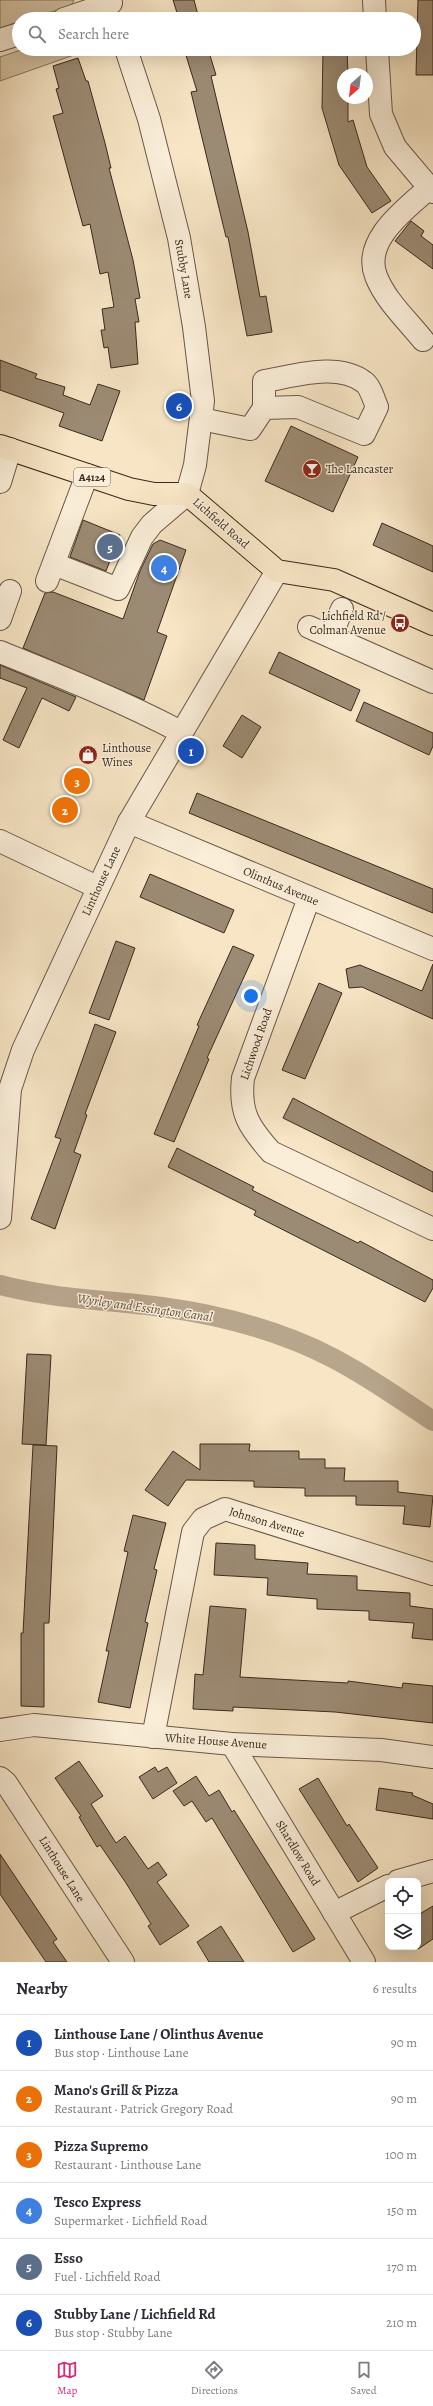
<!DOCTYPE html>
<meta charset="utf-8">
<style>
body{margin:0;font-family:Alegreya,serif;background:#f7f7f7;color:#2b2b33}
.controls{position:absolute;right:12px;bottom:12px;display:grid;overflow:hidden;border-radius:8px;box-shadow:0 4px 16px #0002}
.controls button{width:36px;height:36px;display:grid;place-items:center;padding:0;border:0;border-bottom:1px solid #e1e1e2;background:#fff;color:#2b2b33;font:20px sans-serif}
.compass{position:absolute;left:337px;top:68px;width:36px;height:36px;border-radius:50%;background:#fff;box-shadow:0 4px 16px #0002;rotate:208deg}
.you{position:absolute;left:251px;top:996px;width:14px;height:14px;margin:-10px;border:3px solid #fff;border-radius:50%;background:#1a73e8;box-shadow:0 0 0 6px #1a73e833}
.badge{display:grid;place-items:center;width:26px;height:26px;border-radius:50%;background:#db2777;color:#fff;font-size:13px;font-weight:700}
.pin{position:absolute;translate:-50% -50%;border:2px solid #fff;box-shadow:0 1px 4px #0006}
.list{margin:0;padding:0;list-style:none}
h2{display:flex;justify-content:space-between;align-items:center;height:52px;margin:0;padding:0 16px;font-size:17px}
h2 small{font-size:13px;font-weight:400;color:#7c7c81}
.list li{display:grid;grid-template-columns:26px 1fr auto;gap:12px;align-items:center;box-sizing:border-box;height:56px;padding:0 16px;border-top:1px solid #e1e1e2}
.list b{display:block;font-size:15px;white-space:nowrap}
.list p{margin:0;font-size:13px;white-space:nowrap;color:#7c7c81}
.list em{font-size:13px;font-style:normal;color:#7c7c81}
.icon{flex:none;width:22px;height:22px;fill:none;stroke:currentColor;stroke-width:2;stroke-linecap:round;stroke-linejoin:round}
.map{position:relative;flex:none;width:433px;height:1962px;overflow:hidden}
.search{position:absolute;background:#fff;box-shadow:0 4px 16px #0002;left:12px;right:12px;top:12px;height:44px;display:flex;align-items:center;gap:10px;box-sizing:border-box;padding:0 14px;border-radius:22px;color:#7c7c81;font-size:15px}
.sheet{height:388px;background:#fff}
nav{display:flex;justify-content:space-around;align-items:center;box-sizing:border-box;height:56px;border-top:1px solid #e1e1e2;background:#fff;font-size:11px;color:#7c7c81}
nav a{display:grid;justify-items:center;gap:2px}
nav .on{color:#db2777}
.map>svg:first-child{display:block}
</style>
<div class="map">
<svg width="433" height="1962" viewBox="0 0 433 1962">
<rect width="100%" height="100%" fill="#f7e5c5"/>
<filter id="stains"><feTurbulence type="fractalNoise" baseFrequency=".005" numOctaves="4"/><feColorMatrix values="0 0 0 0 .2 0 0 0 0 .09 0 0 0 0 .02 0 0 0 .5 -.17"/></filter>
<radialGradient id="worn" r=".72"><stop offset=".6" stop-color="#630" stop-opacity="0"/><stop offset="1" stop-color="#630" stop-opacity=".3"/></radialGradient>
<g fill="#d7c5a8" stroke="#887862">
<polygon points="0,0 74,0 71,6 28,19 19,19 19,22 0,28"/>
<polygon points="24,49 91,49 0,81 0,57"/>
</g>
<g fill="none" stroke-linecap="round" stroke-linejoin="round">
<path stroke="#b7a58c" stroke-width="20" d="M0,1285C53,1299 108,1300 162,1307C220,1315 281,1331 333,1358C368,1376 400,1399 433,1421"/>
</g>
<g fill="#9c8b74" stroke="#3a2a1c">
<polygon points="173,0 194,0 199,19 179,19"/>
<polygon points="418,0 433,0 433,75 416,75"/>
<polygon points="184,49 208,49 216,75 211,76 248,232 260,297 266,296 272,332 247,336 228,237 226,237 191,92 197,91"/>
<polygon points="323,49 347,49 348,74 343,74 343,98 348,98 348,122 353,120 367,167 391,201 372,213 339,165 322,108"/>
<polygon points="78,58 86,81 88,81 105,143 111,168 109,168 133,260 140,298 135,299 139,322 135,322 138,364 111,368 108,347 104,348 101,330 105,330 102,309 114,307 108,272 100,274 90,224 83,226 53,116 63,113 56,89 59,88 53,66"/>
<polygon points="411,221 424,231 421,236 433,245 433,269 395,241"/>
<polygon points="0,360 37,374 35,378 65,387 63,395 90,405 98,384 120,391 102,441 59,426 64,413 0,390"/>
<polygon points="291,426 358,457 333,512 265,481"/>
<polygon points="83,520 120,535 106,571 70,557"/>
<polygon points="382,523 433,546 433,572 373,545"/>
<polygon points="160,540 186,550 157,632 167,636 144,700 23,648 45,593 53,592 123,619 140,571 153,544"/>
<polygon points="279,652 360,690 351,711 269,673"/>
<polygon points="0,665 76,697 69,711 42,698 19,748 3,740 27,688 0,678"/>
<polygon points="364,702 433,733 433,746 429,755 356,721"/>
<polygon points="242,715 261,727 242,758 223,746"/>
<polygon points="197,793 433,889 433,913 189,813"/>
<polygon points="150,874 234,910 224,933 140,897"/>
<polygon points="116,941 135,948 109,1020 89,1013"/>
<polygon points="233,946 254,955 207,1058 209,1059 174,1142 154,1134 199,1026 197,1025"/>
<polygon points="433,964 433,1019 362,987 349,988 346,969 360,965 422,991"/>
<polygon points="319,983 342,993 305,1079 282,1070"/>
<polygon points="95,1024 116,1032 85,1114 87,1115 74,1152 81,1155 55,1229 31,1219 61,1139 55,1137"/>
<polygon points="293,1098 433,1172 433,1192 283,1118"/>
<polygon points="177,1148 254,1187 252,1190 358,1243 360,1241 433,1280 433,1288 425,1302 254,1215 256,1211 168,1167"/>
<polygon points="27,1354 51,1355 46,1445 22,1444"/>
<polygon points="200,1444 250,1444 249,1451 299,1451 299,1459 325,1459 325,1468 345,1468 344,1481 398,1481 398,1492 433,1496 430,1527 403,1524 405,1506 356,1505 356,1496 305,1496 305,1488 254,1487 254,1481 186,1480 168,1506 145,1490 173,1451 200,1470"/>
<polygon points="33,1445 57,1446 49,1623 44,1623 44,1707 21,1706 21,1633 23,1633"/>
<polygon points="133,1515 166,1523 154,1569 157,1570 145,1622 148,1623 130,1708 98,1702 109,1651 106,1651 128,1552 124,1551"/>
<polygon points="216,1543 255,1545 255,1559 308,1563 307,1574 357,1576 357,1590 410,1593 410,1606 433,1609 433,1640 412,1638 414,1623 369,1620 369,1611 317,1609 317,1599 267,1595 268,1578 214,1575"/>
<polygon points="210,1606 246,1609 240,1677 348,1683 348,1681 402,1688 403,1683 433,1686 433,1723 335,1712 233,1707 233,1711 193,1709 195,1674 203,1675"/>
<polygon points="79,1761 103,1796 91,1804 116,1843 125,1836 148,1869 158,1862 167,1875 157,1882 189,1926 160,1945 148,1926 151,1924 126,1883 100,1845 97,1847 79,1817 81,1816 55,1778"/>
<polygon points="155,1767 158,1772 167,1767 177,1783 153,1799 139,1777"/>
<polygon points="196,1776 209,1796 219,1790 232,1812 234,1810 315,1939 293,1952 212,1818 206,1822 192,1801 184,1806 173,1791"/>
<polygon points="318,1778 347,1826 349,1824 378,1868 358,1882 299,1789"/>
<polygon points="379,1788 413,1793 412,1795 433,1804 433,1819 376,1810"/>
<polygon points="0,1854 57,1939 53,1942 67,1962 46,1962 0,1894"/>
<polygon points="433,1906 433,1939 418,1949 418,1915"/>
<polygon points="221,1926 244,1962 209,1962 197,1942"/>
</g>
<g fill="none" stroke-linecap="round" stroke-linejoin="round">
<g stroke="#695946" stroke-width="24">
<g id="minor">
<polyline points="374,0 375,19"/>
<polyline points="64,19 111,3"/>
<polyline points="0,40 19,34"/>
<polyline points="377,49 381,114 395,147 433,192"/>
<path d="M423,340C408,321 385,300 376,276C362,240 406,209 429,188"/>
<path d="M201,419L250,429L264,408V381C295,376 337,362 364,382C370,386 374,400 377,407L364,434L298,407L264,408"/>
<polyline points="0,482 10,449"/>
<polyline points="54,564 118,589 142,537 152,524 187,494 195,465 203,401 194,327 179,238 149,119 126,49"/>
<polyline points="47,581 87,475"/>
<polyline points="0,619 10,591"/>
<polyline points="309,627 433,682"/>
<polyline points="331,636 342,609"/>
<path d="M0,652C62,677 122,701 181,732"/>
<polyline points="129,822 433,949"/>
<polyline points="0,841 97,887"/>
<path d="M309,898L243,1078C239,1113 249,1127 271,1152L433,1229"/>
<polyline points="0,1218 10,1089 23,1050 129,822 277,571"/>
<polyline points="0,1730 34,1725 232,1744 381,1750 433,1757"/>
<polyline points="153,1737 193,1532 203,1519 225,1509 433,1574"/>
<polyline points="232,1744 364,1962"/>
<polyline points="0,1778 6,1783 123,1962"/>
<polyline points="398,1881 433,1871"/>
<polyline points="334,1913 388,1886"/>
</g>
</g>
<g stroke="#3a2a1c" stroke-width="24">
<polyline id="major" points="0,446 129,489 154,494 187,494 277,571 334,580 433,624"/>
</g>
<use href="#minor" stroke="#faeed9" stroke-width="22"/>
<use href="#major" stroke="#f7e5c5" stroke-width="22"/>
</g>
<defs>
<g id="bar-disc" transform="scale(1)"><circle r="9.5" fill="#8f2418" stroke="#faeed9"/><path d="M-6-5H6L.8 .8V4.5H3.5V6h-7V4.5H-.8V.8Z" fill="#fff"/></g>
<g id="bus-disc" transform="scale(1)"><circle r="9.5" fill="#8f2418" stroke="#faeed9"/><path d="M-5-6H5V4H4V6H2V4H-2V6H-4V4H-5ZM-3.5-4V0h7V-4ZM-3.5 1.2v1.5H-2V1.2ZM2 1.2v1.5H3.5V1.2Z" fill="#fff"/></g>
<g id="shop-disc" transform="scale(1)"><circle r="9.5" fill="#8f2418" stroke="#faeed9"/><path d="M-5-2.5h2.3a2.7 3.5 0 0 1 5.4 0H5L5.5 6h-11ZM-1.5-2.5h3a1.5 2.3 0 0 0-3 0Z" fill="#fff"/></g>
</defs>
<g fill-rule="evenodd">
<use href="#bar-disc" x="312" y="469"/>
<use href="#bus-disc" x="400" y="623"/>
<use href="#shop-disc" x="88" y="755"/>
</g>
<g text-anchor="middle" stroke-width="3" stroke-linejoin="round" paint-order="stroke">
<rect fill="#faeed9" stroke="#746555" stroke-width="1" x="74" y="468" width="36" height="18" rx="3"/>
<g font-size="11" font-weight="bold" fill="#3a2a1c">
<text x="92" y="481">A4124</text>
</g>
<g font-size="12" fill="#3a2a1c" stroke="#faeed9">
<text transform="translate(184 269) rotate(80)" y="4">Stubby Lane</text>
<text transform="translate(221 523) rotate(41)" y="4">Lichfield Road</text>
<text transform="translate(101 881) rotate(-65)" y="4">Linthouse Lane</text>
<text transform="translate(281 886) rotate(23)" y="4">Olinthus Avenue</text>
<text transform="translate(256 1044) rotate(-71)" y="4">Lichwood Road</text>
<text transform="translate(267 1522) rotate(17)" y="4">Johnson Avenue</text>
<text transform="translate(216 1741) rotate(4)" y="4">White House Avenue</text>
<text transform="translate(298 1853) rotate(59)" y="4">Shardlow Road</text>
<text transform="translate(62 1869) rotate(58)" y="4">Linthouse Lane</text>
</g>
<g font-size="12" fill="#3a2a1c" stroke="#faeed9" text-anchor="start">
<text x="326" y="473">The Lancaster</text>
<text x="386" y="620" text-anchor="end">Lichfield Rd /<tspan x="386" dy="14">Colman Avenue</tspan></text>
<text x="102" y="752">Linthouse<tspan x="102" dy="14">Wines</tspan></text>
</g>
<g font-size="13" font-style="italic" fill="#604f3e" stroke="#faeed9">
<text transform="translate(145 1307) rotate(8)" y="5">Wyrley and Essington Canal</text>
</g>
</g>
<rect width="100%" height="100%" filter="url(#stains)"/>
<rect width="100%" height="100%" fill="url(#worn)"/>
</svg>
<div class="controls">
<button><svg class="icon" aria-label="locate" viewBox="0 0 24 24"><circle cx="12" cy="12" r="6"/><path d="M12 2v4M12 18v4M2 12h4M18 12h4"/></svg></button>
<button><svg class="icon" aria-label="layers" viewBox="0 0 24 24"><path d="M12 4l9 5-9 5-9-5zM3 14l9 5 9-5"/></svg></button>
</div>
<svg class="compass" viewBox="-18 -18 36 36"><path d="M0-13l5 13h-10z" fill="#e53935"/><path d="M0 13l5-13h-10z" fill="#7c7c81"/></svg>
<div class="you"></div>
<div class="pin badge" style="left:191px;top:751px;background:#1a4fb4">1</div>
<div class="pin badge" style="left:65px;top:810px;background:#e8710a">2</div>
<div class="pin badge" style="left:77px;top:781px;background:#e8710a">3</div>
<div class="pin badge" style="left:164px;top:568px;background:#3f7fe0">4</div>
<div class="pin badge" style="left:110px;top:547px;background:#5c6f8a">5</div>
<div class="pin badge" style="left:179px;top:406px;background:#1a4fb4">6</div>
<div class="search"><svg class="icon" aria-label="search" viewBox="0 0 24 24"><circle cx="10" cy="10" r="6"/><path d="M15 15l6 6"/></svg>Search here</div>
</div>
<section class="sheet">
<h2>Nearby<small>6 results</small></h2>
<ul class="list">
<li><span class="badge" style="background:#1a4fb4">1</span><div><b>Linthouse Lane / Olinthus Avenue</b><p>Bus stop · Linthouse Lane</p></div><em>90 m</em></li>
<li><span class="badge" style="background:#e8710a">2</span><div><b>Mano's Grill &amp; Pizza</b><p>Restaurant · Patrick Gregory Road</p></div><em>90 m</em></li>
<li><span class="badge" style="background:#e8710a">3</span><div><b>Pizza Supremo</b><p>Restaurant · Linthouse Lane</p></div><em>100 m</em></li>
<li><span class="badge" style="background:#3f7fe0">4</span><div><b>Tesco Express</b><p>Supermarket · Lichfield Road</p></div><em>150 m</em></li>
<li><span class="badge" style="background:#5c6f8a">5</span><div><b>Esso</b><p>Fuel · Lichfield Road</p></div><em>170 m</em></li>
<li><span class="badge" style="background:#1a4fb4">6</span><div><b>Stubby Lane / Lichfield Rd</b><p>Bus stop · Stubby Lane</p></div><em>210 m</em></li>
</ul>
</section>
<nav>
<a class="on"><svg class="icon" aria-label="map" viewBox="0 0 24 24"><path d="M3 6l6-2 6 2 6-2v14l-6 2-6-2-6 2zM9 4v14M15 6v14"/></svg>Map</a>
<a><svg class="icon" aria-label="directions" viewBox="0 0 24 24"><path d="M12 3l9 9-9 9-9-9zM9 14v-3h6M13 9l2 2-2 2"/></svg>Directions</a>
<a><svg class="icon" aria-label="saved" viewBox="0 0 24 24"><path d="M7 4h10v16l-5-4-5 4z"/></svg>Saved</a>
</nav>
